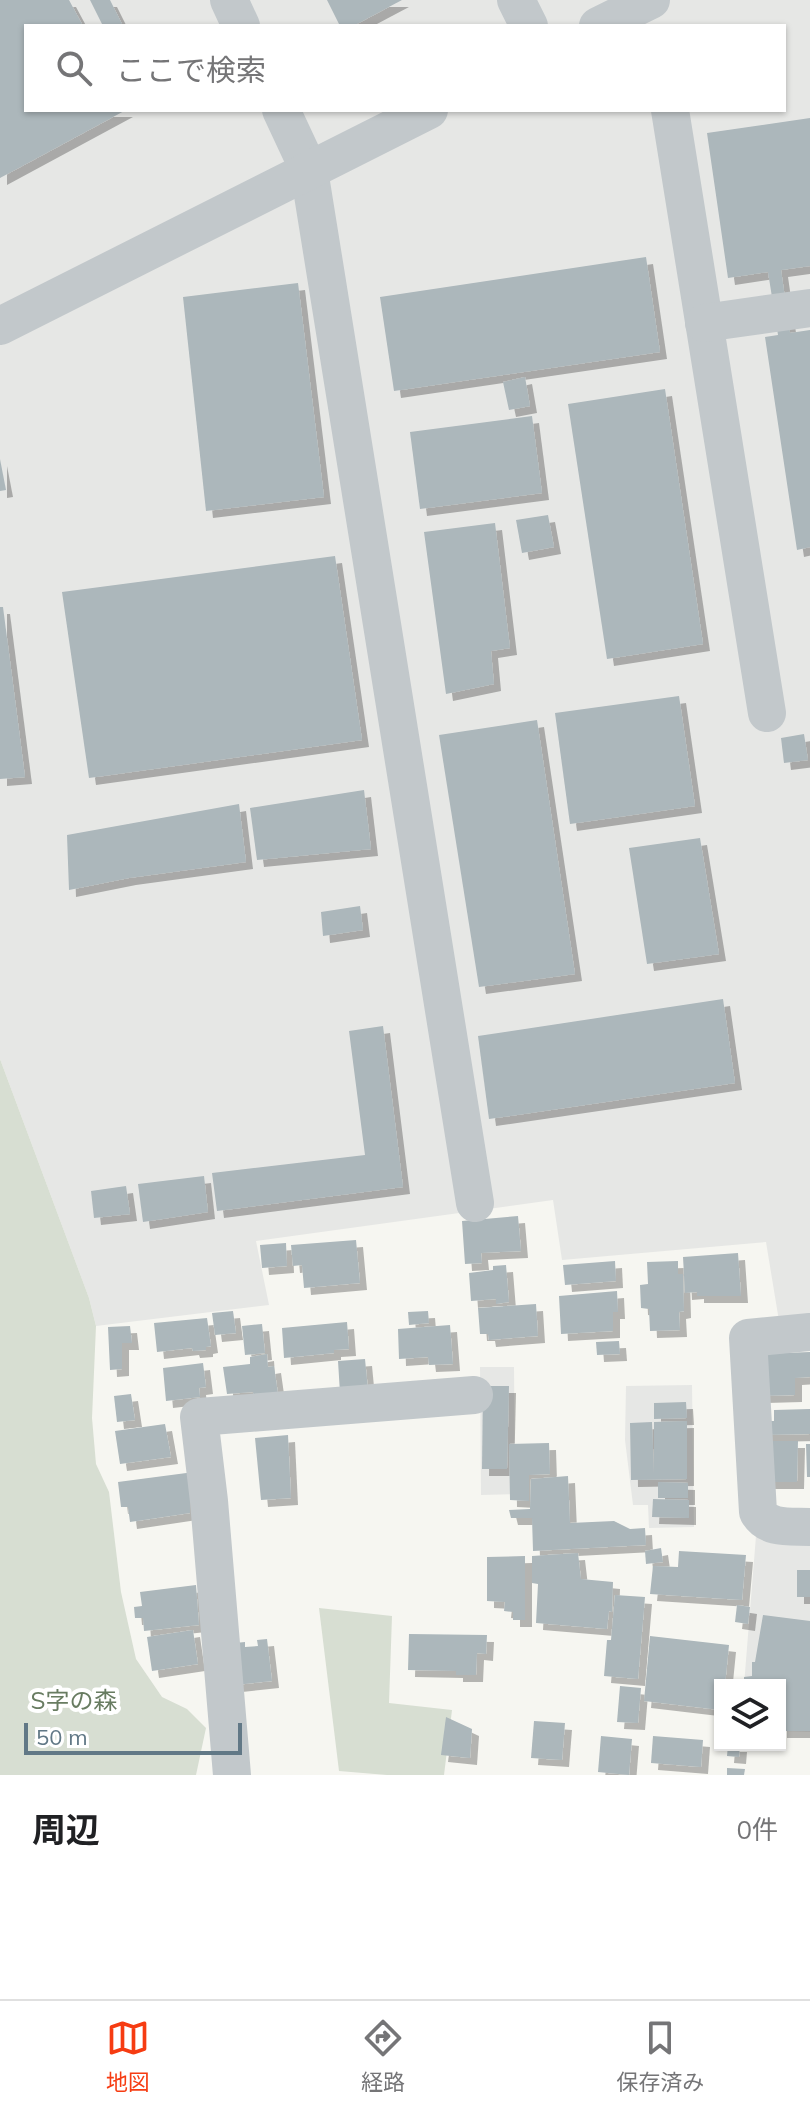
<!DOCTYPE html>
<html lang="ja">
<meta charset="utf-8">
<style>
body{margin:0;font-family:Mulish,"Noto Sans JP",sans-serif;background:#f6f6f6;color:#202124}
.controls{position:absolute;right:24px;bottom:24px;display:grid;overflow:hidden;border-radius:0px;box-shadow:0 2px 6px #0004}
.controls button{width:72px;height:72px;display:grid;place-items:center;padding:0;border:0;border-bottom:2px solid #e0e0e0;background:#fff;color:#202124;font:40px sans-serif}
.scale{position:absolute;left:24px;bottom:20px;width:218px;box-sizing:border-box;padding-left:8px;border:4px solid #617886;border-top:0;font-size:22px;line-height:28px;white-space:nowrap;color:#617886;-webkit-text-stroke:6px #fff;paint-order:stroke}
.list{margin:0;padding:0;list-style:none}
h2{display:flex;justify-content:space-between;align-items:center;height:104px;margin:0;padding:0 32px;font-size:34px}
h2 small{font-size:26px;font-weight:400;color:#757577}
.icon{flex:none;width:44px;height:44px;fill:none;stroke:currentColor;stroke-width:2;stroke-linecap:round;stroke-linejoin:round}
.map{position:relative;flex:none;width:810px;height:1775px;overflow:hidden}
.search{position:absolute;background:#fff;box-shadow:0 2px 6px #0004;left:24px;right:24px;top:24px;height:88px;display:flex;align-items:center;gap:20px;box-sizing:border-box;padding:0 28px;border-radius:0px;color:#757577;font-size:30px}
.sheet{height:224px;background:#fff}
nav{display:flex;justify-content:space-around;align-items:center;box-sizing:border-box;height:112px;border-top:2px solid #e0e0e0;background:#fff;font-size:22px;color:#757577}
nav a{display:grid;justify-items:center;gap:4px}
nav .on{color:#f63c12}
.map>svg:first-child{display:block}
</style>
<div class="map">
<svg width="810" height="1775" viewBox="0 0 810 1775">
<defs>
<filter id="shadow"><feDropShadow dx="7" dy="7" stdDeviation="0" flood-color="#0004"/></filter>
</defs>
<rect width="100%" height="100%" fill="#f6f6f1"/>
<g fill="#e6e7e5" fill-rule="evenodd">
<path d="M0,0H810V1318L779,1321L766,1242L562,1260L553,1200L256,1241L269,1305L96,1326L89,1298L0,1059ZM26,26H784V110H26Z"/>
<polygon points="480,1367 514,1367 515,1494 481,1495"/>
<polygon points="692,1385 694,1527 649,1528 648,1505 633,1505 625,1440 626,1386"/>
<polygon points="810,1532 810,1732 780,1731 780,1685 744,1685 756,1536"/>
</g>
<g fill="#d7ded2">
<polygon points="0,1059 89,1298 96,1326 92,1418 96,1464 109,1492 121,1592 136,1659 162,1697 187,1709 206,1728 196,1775 0,1775"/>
<polygon points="319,1608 392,1616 389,1703 452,1710 444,1775 387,1775 339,1771"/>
</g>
<g fill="#acb7bb" filter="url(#shadow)">
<polygon points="0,0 69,0 83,26 26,26 26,110 126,110 0,178"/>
<polygon points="90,0 110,0 123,26 103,26"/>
<polygon points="327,0 402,0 353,26 340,26"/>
<polygon points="810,118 810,266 781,270 790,333 810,330 810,547 797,550 765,337 778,335 768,272 728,278 707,133"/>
<polygon points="646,257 660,352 394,391 380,297"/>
<polygon points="298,283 324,497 206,511 183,297"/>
<polygon points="525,377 530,406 509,410 503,382"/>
<polygon points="665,389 703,644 607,659 568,404"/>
<polygon points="532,416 542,493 420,509 410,432"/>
<polygon points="0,459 6,490 0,491"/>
<polygon points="548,515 554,547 522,553 516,520"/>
<polygon points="495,523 510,648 491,651 494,684 446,694 424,532"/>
<polygon points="335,556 362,740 89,778 62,592"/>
<polygon points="0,607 3,607 25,777 0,779"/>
<polygon points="679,696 695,806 570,824 555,713"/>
<polygon points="537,720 575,974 479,987 439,735"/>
<polygon points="804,734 808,760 784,763 781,738"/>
<polygon points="364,790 371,849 257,860 250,808"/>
<polygon points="239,804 246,862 129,878 69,890 67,835"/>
<polygon points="700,838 719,954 647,964 629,848"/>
<polygon points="360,906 363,930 323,936 321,912"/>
<polygon points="723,999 735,1083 489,1119 478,1036"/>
<polygon points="383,1026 403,1187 217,1211 212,1173 365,1155 349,1031"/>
<polygon points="204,1176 208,1212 143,1222 138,1184"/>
<polygon points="126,1186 130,1214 94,1218 91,1191"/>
<polygon points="518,1216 521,1251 481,1253 482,1263 465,1264 462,1221"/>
<polygon points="356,1240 360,1283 304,1288 302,1265 293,1266 291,1245"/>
<polygon points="286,1243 287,1266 262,1268 260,1245"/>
<polygon points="738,1253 741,1296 697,1296 697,1292 685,1293 683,1257"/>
<polygon points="615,1261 616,1281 565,1285 563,1265"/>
<polygon points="678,1261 678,1274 683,1274 684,1311 679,1312 680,1330 650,1331 649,1309 641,1308 640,1285 648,1284 647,1262"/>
<polygon points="506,1265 509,1302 496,1304 496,1299 471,1301 469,1273 493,1270 493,1266"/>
<polygon points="617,1291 618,1312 613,1312 613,1331 561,1334 559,1296"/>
<polygon points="536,1304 538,1336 489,1340 488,1334 480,1334 478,1308"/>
<polygon points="233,1311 236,1333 215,1335 212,1313"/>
<polygon points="428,1311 429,1323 409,1325 408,1312"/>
<polygon points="207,1318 211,1346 206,1347 206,1350 193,1351 192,1348 157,1352 154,1323"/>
<polygon points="347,1322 349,1349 334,1350 334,1353 284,1358 282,1328"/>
<polygon points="262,1324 265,1353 245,1355 242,1326"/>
<polygon points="450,1325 453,1364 429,1365 428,1357 399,1359 398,1329"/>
<polygon points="130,1326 132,1343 122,1343 122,1369 110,1370 108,1327"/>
<polygon points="619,1341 620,1354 597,1355 596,1342"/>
<polygon points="810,1352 810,1377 795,1378 795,1395 760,1396 759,1354"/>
<polygon points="267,1354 268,1367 274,1366 279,1401 256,1404 253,1392 227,1394 223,1367 250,1364 250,1357"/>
<polygon points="365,1359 368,1390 340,1393 338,1361"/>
<polygon points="203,1363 206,1387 199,1388 200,1397 166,1401 163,1368"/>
<polygon points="483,1386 509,1386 507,1469 482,1469"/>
<polygon points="131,1394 135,1420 117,1422 114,1396"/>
<polygon points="686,1402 687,1418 654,1419 654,1403"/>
<polygon points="810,1409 810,1434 762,1435 762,1421 774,1421 774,1410"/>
<polygon points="687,1421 687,1479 631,1480 630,1423 652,1422 654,1474 654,1422"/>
<polygon points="165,1424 171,1457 120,1464 115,1431"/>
<polygon points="288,1435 291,1498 261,1500 255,1438"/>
<polygon points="764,1441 798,1441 797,1482 764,1482"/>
<polygon points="549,1443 550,1474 529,1475 529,1501 510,1500 509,1444"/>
<polygon points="806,1444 810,1444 810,1477 807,1477"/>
<polygon points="194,1472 198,1500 190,1502 190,1513 130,1522 128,1507 121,1507 118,1482"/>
<polygon points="568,1476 570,1523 614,1521 630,1529 645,1528 646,1545 533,1551 532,1518 511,1518 509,1510 530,1509 531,1479"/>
<polygon points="658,1482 688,1483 688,1498 658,1498"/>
<polygon points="653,1499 689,1500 689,1518 652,1517"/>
<polygon points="661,1548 663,1562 646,1564 645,1551"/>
<polygon points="679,1551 746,1555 742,1600 650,1594 653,1566 678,1567"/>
<polygon points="578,1553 581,1579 613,1582 612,1612 609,1611 607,1629 536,1623 538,1584 532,1583 532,1556"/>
<polygon points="525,1556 525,1620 513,1620 513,1612 504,1611 505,1602 487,1601 487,1557"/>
<rect x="797" y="1570" width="13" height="27"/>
<polygon points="196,1585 199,1625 144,1631 143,1618 135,1618 134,1607 142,1606 140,1592"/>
<polygon points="615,1595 645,1597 638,1679 604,1676 607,1640 611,1640"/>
<polygon points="737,1605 750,1607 748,1624 735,1622"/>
<polygon points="763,1615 810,1621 810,1731 780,1731 780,1685 744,1685 744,1677 752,1676 752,1662 755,1662"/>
<polygon points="193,1630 198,1664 152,1671 147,1637"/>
<polygon points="409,1634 487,1635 486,1654 477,1653 476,1675 456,1675 456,1671 408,1670"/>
<polygon points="650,1636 729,1645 725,1685 720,1685 720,1710 644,1701"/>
<polygon points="267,1639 272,1681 226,1686 235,1643 245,1642 245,1647 258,1646 257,1640"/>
<polygon points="620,1686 641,1688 638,1723 617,1722"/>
<polygon points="446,1717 472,1729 470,1758 441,1755"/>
<polygon points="534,1721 565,1723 562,1760 531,1758"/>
<polygon points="601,1736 632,1739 629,1775 598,1772"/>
<polygon points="653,1736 703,1740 701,1767 651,1763"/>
<polygon points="728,1745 740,1745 739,1757 727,1756"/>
<polygon points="727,1768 745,1769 744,1775 727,1775"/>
</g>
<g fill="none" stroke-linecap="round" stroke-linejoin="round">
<g stroke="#c2c8cb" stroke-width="38">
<polyline points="229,0 241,26"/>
<polyline points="516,0 529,26"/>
<polyline points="598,26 651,0"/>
<polyline points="281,110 309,170 475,1203"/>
<polyline points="670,110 767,713"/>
<polyline points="704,323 810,308"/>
<polyline points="0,326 429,110"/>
<path d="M810,1332L748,1338L758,1512C768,1530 791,1526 810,1527"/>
<polyline points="232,1775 209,1501 199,1417 474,1395"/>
</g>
</g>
<g text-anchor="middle" stroke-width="8" stroke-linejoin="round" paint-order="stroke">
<g font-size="24" fill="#687c61" stroke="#fff">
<text x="74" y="1709">S字の森</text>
</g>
</g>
</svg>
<div class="controls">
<button><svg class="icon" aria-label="layers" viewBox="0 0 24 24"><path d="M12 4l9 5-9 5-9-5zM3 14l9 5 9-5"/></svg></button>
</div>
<div class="scale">50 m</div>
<div class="search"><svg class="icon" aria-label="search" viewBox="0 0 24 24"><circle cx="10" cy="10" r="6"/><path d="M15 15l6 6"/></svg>ここで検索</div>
</div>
<section class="sheet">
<h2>周辺<small>0件</small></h2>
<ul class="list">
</ul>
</section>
<nav>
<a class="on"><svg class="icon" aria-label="map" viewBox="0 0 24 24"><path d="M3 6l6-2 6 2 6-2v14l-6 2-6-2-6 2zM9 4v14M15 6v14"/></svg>地図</a>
<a><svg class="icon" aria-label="directions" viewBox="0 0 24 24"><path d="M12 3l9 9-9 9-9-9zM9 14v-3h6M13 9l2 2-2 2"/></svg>経路</a>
<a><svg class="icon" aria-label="saved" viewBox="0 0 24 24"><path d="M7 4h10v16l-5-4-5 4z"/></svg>保存済み</a>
</nav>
